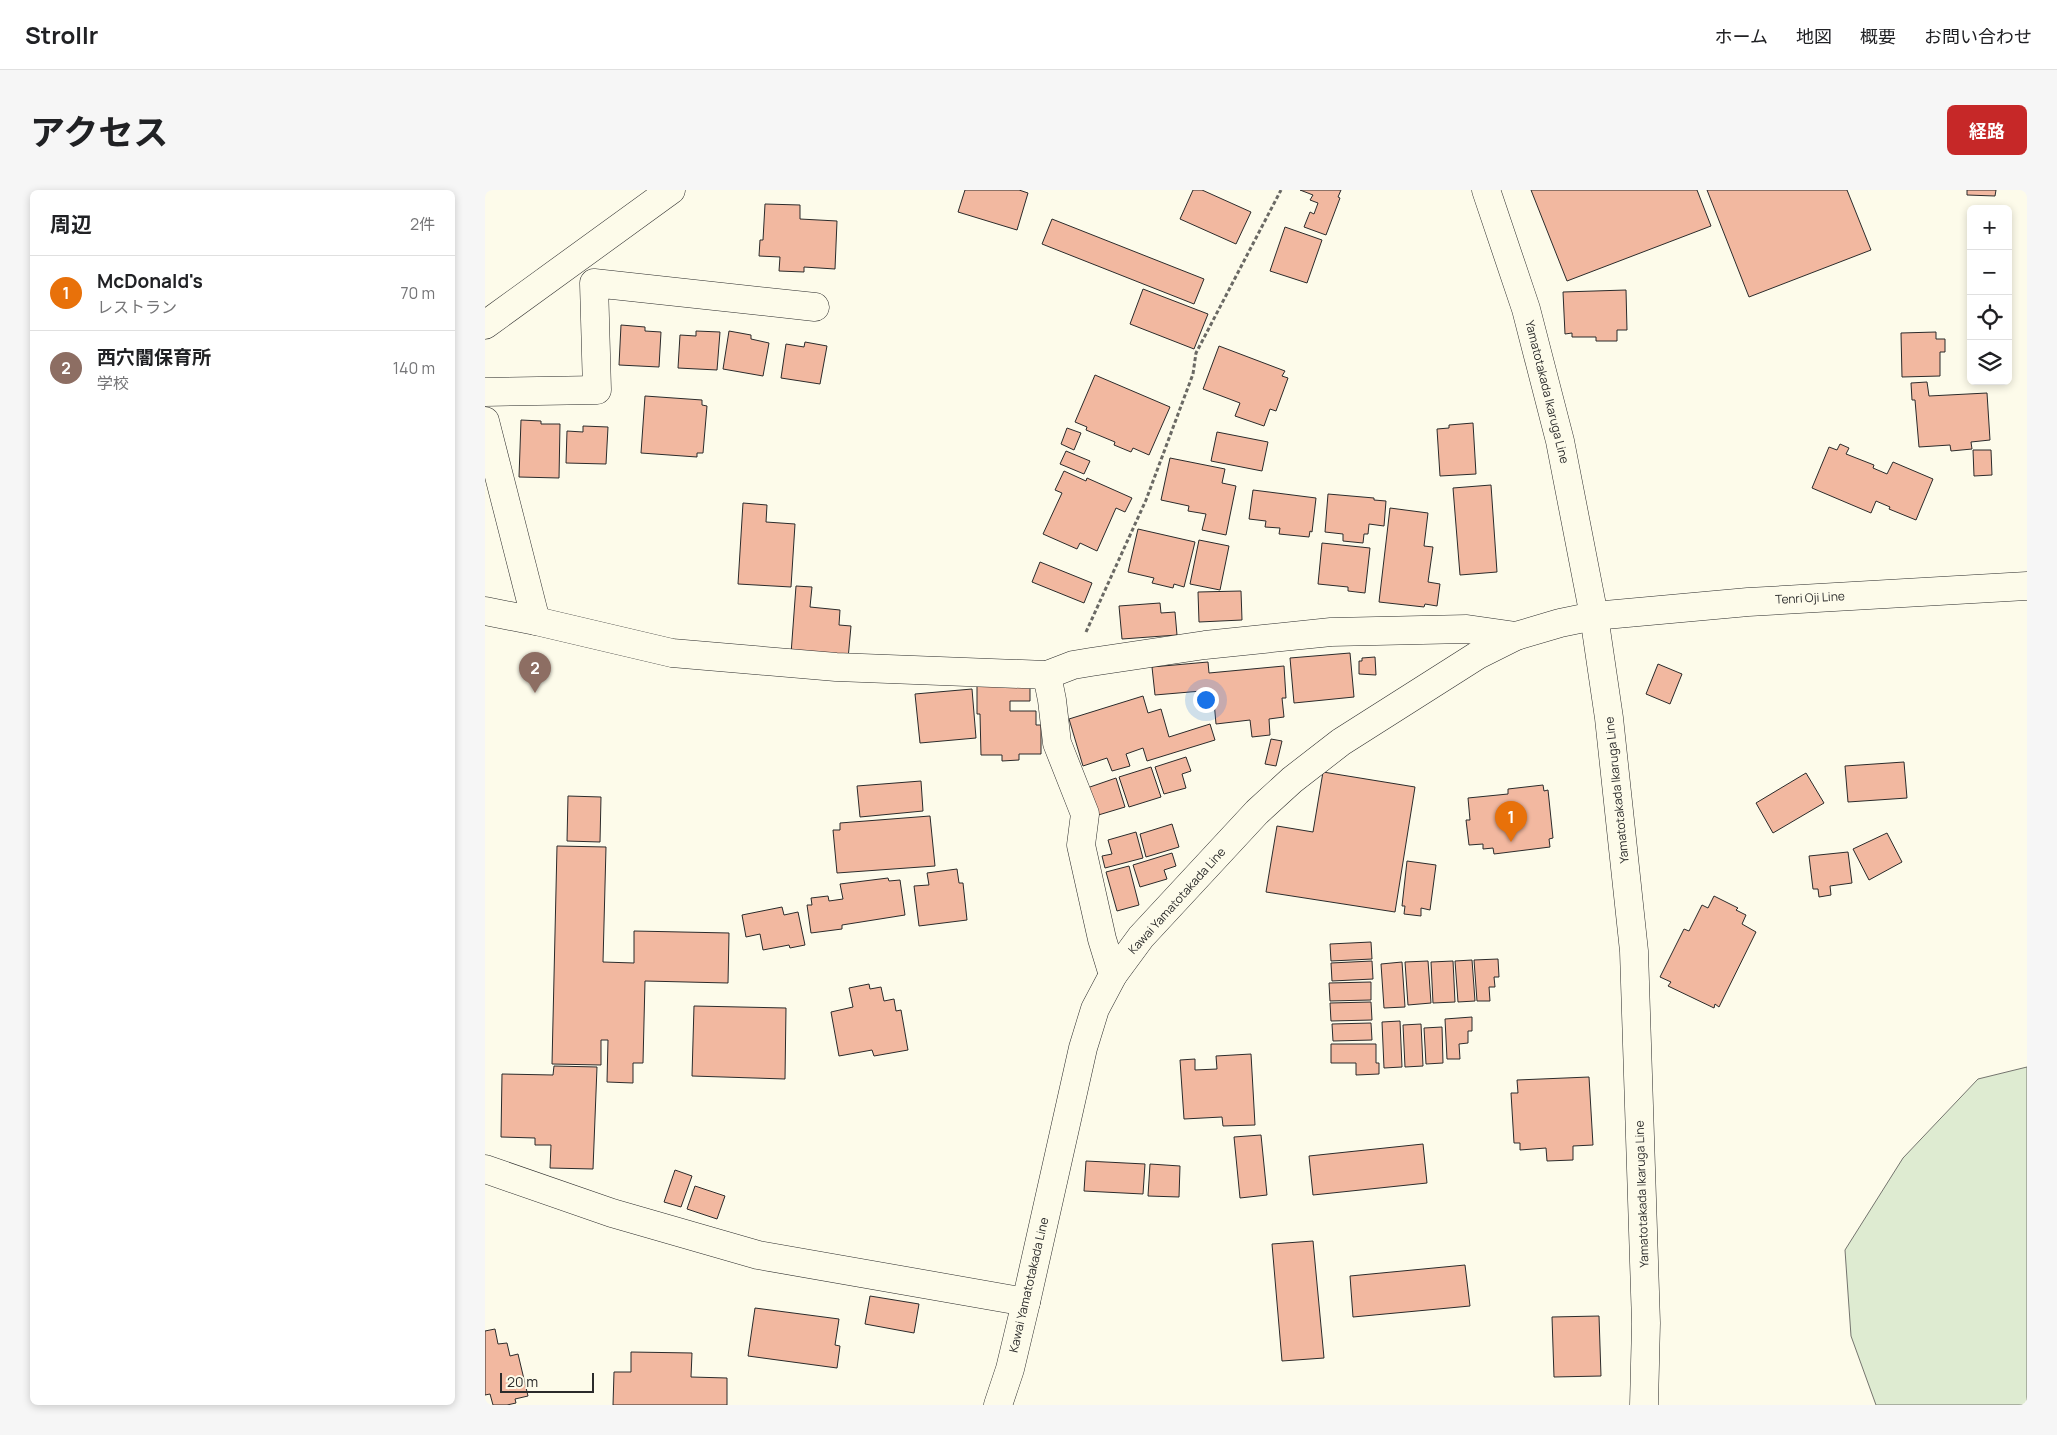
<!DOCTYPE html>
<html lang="ja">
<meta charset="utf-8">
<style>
body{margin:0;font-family:Manrope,"Noto Sans JP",sans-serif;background:#f6f6f6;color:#202124}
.controls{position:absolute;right:15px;top:15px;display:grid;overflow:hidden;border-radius:8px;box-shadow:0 2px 8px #0003}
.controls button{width:45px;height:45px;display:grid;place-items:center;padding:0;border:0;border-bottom:1px solid #e0e0e0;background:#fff;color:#202124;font:25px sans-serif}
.scale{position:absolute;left:15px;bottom:12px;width:94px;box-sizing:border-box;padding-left:5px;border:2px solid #2b2b2b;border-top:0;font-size:14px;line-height:18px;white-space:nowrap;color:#2b2b2b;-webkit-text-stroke:4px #fdfbea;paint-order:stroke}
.you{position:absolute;left:720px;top:509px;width:18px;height:18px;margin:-12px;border:4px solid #fff;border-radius:50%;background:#1a73e8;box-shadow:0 0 0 8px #1a73e833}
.badge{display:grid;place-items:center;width:32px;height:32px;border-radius:50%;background:#c62828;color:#fff;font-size:16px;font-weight:700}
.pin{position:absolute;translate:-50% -41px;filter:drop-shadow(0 1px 2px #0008)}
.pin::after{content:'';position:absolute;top:26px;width:18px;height:15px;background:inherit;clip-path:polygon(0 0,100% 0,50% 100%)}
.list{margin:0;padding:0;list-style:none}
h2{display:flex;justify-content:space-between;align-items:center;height:65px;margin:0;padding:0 20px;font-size:21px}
h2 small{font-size:16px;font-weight:400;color:#757577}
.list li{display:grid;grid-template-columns:32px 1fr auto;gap:15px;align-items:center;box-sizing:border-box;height:75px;padding:0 20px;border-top:1px solid #e0e0e0}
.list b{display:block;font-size:19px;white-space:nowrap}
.list p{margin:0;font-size:16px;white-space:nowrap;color:#757577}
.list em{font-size:16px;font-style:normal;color:#757577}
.icon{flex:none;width:28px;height:28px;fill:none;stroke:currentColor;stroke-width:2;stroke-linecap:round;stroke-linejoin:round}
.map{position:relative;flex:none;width:1542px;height:1215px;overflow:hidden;border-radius:8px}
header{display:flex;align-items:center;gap:30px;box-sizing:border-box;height:70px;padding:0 25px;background:#fff;border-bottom:1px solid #e0e0e0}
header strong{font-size:24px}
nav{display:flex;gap:28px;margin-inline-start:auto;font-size:18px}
.intro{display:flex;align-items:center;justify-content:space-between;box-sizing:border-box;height:120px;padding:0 30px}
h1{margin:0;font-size:35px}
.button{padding:12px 22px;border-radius:8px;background:#c62828;color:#fff;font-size:18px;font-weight:700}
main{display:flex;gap:30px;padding:0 30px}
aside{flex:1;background:#fff;border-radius:8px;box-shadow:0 2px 8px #0003}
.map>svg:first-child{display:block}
</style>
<header>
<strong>Strollr</strong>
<nav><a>ホーム</a><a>地図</a><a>概要</a><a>お問い合わせ</a></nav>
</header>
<div class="intro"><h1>アクセス</h1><a class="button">経路</a></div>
<main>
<aside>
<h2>周辺<small>2件</small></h2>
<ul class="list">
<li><span class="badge" style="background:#e8710a">1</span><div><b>McDonald's</b><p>レストラン</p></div><em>70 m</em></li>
<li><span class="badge" style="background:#8d6e63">2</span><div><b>西穴闇保育所</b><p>学校</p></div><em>140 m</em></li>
</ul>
</aside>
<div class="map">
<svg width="1542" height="1215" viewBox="0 0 1542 1215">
<rect width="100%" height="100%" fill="#fdfbea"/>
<polygon fill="#deebd1" stroke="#74746e" points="1542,877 1542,1215 1391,1215 1366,1146 1360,1060 1418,968 1493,889"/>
<g fill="#f2b8a0" stroke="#2b2b2b">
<polygon points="480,0 534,0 543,3 532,40 473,22"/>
<polygon points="708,0 717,0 766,22 751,54 695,29"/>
<polygon points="815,0 856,0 853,7 855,8 841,45 819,37 825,22 829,24 833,13 825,10 828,5"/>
<polygon points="1046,0 1212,0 1226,36 1082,91"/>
<polygon points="1222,0 1362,0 1386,60 1264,107"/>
<polygon points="1482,0 1511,0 1510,6 1482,5"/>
<polygon points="280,14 315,15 315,29 352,31 350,79 319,77 319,82 294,81 295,67 274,66 275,50 278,50"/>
<polygon points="567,29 719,89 709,114 557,54"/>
<polygon points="800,37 837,50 822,93 785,81"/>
<polygon points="658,99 723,124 709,159 645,134"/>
<polygon points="1141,100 1142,140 1132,140 1132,151 1111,151 1111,147 1087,147 1087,143 1080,144 1078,102"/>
<polygon points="136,135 160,137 160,141 176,142 174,177 134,175"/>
<polygon points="211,141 235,142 232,180 193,178 195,145 211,146"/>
<polygon points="244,141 266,145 266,149 284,153 278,186 238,179"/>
<polygon points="1451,142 1451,149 1460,149 1460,162 1455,162 1455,186 1417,187 1416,143"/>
<polygon points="320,152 342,156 335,194 296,188 301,154 319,157"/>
<polygon points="734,156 800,181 797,186 803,188 791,221 785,219 779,236 750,226 755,213 718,199"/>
<polygon points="610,185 685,217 664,265 648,258 646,262 629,255 630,252 601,240 602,237 590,232"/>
<polygon points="1442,192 1444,206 1502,203 1505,250 1486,252 1487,259 1466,261 1465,255 1434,257 1430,210 1427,210 1426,193"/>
<polygon points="160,206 217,210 217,215 222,216 218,263 212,263 212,267 156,263"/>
<polygon points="36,230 56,231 56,234 75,234 74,288 34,287"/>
<polygon points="988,233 991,284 955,286 952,239 964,238 964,235"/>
<polygon points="98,236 123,237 121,274 81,273 82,241 98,242"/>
<polygon points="582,238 596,243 589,260 576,254"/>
<polygon points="732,242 783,252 777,281 726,271"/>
<polygon points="1355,254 1364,258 1361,264 1389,275 1388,278 1402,284 1408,272 1448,289 1431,330 1404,319 1405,317 1391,311 1386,323 1327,298 1344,257 1352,260"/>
<polygon points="1488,260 1506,260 1507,285 1489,286"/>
<polygon points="581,261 605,271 599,284 575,274"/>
<polygon points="685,268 740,279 737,293 751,296 741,345 717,340 721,324 703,321 704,316 676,310"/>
<polygon points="579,281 601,291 602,288 647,308 640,322 631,318 612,361 595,353 592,359 558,344 577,303 570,300"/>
<polygon points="1006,295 1012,382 975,385 968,298"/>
<polygon points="768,300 831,308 827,342 825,341 824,347 794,344 795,338 780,337 781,331 764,329"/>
<polygon points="843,304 889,308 889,310 901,311 899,336 884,334 883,344 879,344 878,353 858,351 858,344 840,342"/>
<polygon points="258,313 282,315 281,332 310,334 306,397 253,394"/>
<polygon points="905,318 943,323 939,356 948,357 943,392 955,394 952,416 940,414 939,417 894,412"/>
<polygon points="653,339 710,352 699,397 689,394 688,398 667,393 669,388 643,382"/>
<polygon points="714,350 744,356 735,400 705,394"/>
<polygon points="837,353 885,358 880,403 863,401 863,397 833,394"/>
<polygon points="555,372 607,393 599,413 547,392"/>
<polygon points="311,396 327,397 325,417 355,420 354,435 366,436 363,469 306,464"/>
<polygon points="756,401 757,430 714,432 713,402"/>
<polygon points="675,413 676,423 690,422 692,445 637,449 634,416"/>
<polygon points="865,463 869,507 809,513 805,468"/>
<polygon points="890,467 891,485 874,484 874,471 877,471 877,468"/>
<polygon points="723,472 724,483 799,476 801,508 797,508 799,527 784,529 785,545 767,547 765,530 731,534 728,500 670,505 667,477"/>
<polygon points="1173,474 1197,484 1185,514 1161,504"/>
<polygon points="492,493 545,493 545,511 525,511 525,521 551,521 551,535 556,535 556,564 534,564 534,570 517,571 517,565 496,565 495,524 492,524"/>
<polygon points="487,499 491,548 435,553 430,504"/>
<polygon points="658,506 663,523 676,519 684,547 725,534 730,550 662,571 658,558 641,564 645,576 627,581 622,568 598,576 584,529"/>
<polygon points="786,549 797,551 791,576 780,574"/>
<polygon points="701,567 706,581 697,584 701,598 679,604 670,577"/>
<polygon points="1419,572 1422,608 1363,612 1360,576"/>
<polygon points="666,577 676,607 644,617 634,587"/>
<polygon points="838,582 930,597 910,722 781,702 792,636 828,642"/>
<polygon points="1321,583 1339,613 1288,643 1271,613"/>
<polygon points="631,588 640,617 610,626 602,598"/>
<polygon points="436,591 438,621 375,627 372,596"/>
<polygon points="1058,595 1059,601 1063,600 1068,648 1064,649 1065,657 1009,664 1008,658 998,659 998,654 984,655 981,630 985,630 983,608 1023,604 1023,599"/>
<polygon points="83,606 116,607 115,652 82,651"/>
<polygon points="445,626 450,676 352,683 348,640 355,640 355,633"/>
<polygon points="687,634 694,657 661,667 655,644"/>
<polygon points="651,642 658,668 620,678 617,666 627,664 623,650"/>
<polygon points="1402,643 1417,672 1384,690 1368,659"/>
<polygon points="72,656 121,657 118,772 149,773 149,741 244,743 243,793 160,791 158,873 148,873 148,893 122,892 123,850 116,850 116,875 67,874"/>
<polygon points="1363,662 1367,693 1345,696 1346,705 1334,707 1333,699 1328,699 1324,666"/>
<polygon points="687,663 691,676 679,680 682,689 655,697 648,675"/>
<polygon points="922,671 951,675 945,720 936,718 936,726 919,724 920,716 917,716"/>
<polygon points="644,676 654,715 632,721 621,682"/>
<polygon points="472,679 474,693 478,693 482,730 434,736 429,696 444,695 442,683"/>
<polygon points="403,688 404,691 415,690 420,725 357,735 357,739 326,743 322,715 327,715 326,708 343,706 344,711 358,709 355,694"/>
<polygon points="1229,706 1253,718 1251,720 1261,725 1257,734 1271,742 1234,817 1230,814 1229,818 1183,796 1186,792 1175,787 1199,739 1204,741 1217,715 1223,718"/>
<polygon points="297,717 299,725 313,722 320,755 305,758 304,755 278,760 275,744 261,747 257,725"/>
<polygon points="886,752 887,769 846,771 845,754"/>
<polygon points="1013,769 1014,787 1009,787 1010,797 1004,797 1005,811 992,811 989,770"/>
<polygon points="987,770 990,811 973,812 970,771"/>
<polygon points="887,771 888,789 847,791 846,773"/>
<polygon points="943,771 946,813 923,815 920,772"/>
<polygon points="968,771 970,812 948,813 946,772"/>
<polygon points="917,772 920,817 899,818 896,774"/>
<polygon points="886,792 886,810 845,811 844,793"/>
<polygon points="384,794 385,799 396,797 399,811 409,809 411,821 416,820 423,860 389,866 387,860 354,866 346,822 368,817 364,798"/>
<polygon points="886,812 887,830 846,831 845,813"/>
<polygon points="209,816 301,818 300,889 207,886"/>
<polygon points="987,827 987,841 983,841 983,853 974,854 975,869 962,869 960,829"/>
<polygon points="915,831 917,877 899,878 897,832"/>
<polygon points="886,833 887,850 848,851 847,834"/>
<polygon points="936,834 938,876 920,877 918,835"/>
<polygon points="957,837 958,873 941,874 939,838"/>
<polygon points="846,854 891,854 891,873 894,873 894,884 871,885 871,873 846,873"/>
<polygon points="766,864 770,935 738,936 737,927 699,929 695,870 710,869 710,880 732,879 731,866"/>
<polygon points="69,876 112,877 108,979 65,978 66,955 50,955 50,948 16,947 17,884 68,885"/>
<polygon points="1104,887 1108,955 1088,956 1088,970 1062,971 1061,958 1035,960 1035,953 1029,953 1026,903 1033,903 1032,890"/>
<polygon points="776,945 782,1005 755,1008 749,947"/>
<polygon points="938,954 942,993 828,1005 824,966"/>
<polygon points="601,971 660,974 658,1004 599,1001"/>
<polygon points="665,974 695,976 694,1007 663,1006"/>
<polygon points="190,980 207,986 196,1017 179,1012"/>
<polygon points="210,996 240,1006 232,1029 202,1019"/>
<polygon points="828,1051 839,1168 797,1171 787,1054"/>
<polygon points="980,1075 985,1116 868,1127 865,1086"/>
<polygon points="385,1106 434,1114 429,1143 380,1134"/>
<polygon points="270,1118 354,1129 350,1155 355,1156 352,1178 263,1166"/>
<polygon points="1114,1126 1116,1186 1069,1187 1067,1127"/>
<polygon points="10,1139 13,1154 22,1153 25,1166 33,1164 43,1206 30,1209 31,1213 22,1215 8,1215 5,1204 0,1205 0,1141"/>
<polygon points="146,1162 207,1163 206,1187 242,1188 242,1215 128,1215 129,1182 146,1182"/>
</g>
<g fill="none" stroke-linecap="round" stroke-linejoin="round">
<g stroke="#2b2b2b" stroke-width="29">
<g id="street">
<polyline points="0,202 112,200 109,93 330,117"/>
<polyline points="0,231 51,431"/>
<polyline points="0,421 51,431 187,463 351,477 562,485 588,475 606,472 720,455 846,442 982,439 1031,446"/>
<polyline points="562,485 567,510 572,553 600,624 596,655 617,749 628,785"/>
<polyline points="0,979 127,1023 273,1065 541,1112"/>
</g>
</g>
<g stroke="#2b2b2b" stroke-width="29">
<g id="secondary">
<polyline points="0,135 186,0"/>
<polyline points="513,1215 525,1179 541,1112 598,858 610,819 628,785 656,747 772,622 807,590 856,552 993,465 1031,446 1075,433 1109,426"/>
</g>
</g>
<g stroke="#2b2b2b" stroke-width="29">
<g id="primary">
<polyline points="1001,0 1041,119 1075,251 1109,426 1124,528 1149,761 1161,1133 1159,1215"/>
<polyline points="1109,426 1263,412 1542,396"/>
</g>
</g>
<polyline stroke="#6a6964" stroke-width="3" stroke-dasharray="4 2.5" stroke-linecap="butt" points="601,442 661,310 708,184 711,163 796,0"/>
<use href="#street" stroke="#fdfbea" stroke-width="28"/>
<use href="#secondary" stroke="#fdfbea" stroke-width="28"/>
<use href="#primary" stroke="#fdfbea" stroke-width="28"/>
</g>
<g text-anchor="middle" stroke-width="4" stroke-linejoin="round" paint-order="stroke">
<g font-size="12" fill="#2b2b2b" stroke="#fdfbea">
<text transform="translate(1062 202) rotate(76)" y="4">Yamatotakada Ikaruga Line</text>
<text transform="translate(1325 408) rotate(-3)" y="4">Tenri Oji Line</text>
<text transform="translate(1132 600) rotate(-96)" y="4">Yamatotakada Ikaruga Line</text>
<text transform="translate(692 711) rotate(-48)" y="4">Kawai Yamatotakada Line</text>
<text transform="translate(1157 1004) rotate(-92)" y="4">Yamatotakada Ikaruga Line</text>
<text transform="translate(544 1095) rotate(-77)" y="4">Kawai Yamatotakada Line</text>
</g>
</g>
</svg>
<div class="controls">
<button>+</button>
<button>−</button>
<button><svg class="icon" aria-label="locate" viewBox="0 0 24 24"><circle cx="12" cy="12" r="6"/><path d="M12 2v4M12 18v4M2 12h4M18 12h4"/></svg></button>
<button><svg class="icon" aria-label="layers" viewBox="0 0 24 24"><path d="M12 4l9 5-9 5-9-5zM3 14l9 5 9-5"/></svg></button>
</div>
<div class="scale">20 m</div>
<div class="you"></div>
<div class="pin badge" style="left:1026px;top:652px;background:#e8710a">1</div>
<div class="pin badge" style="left:50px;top:503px;background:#8d6e63">2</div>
</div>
</main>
